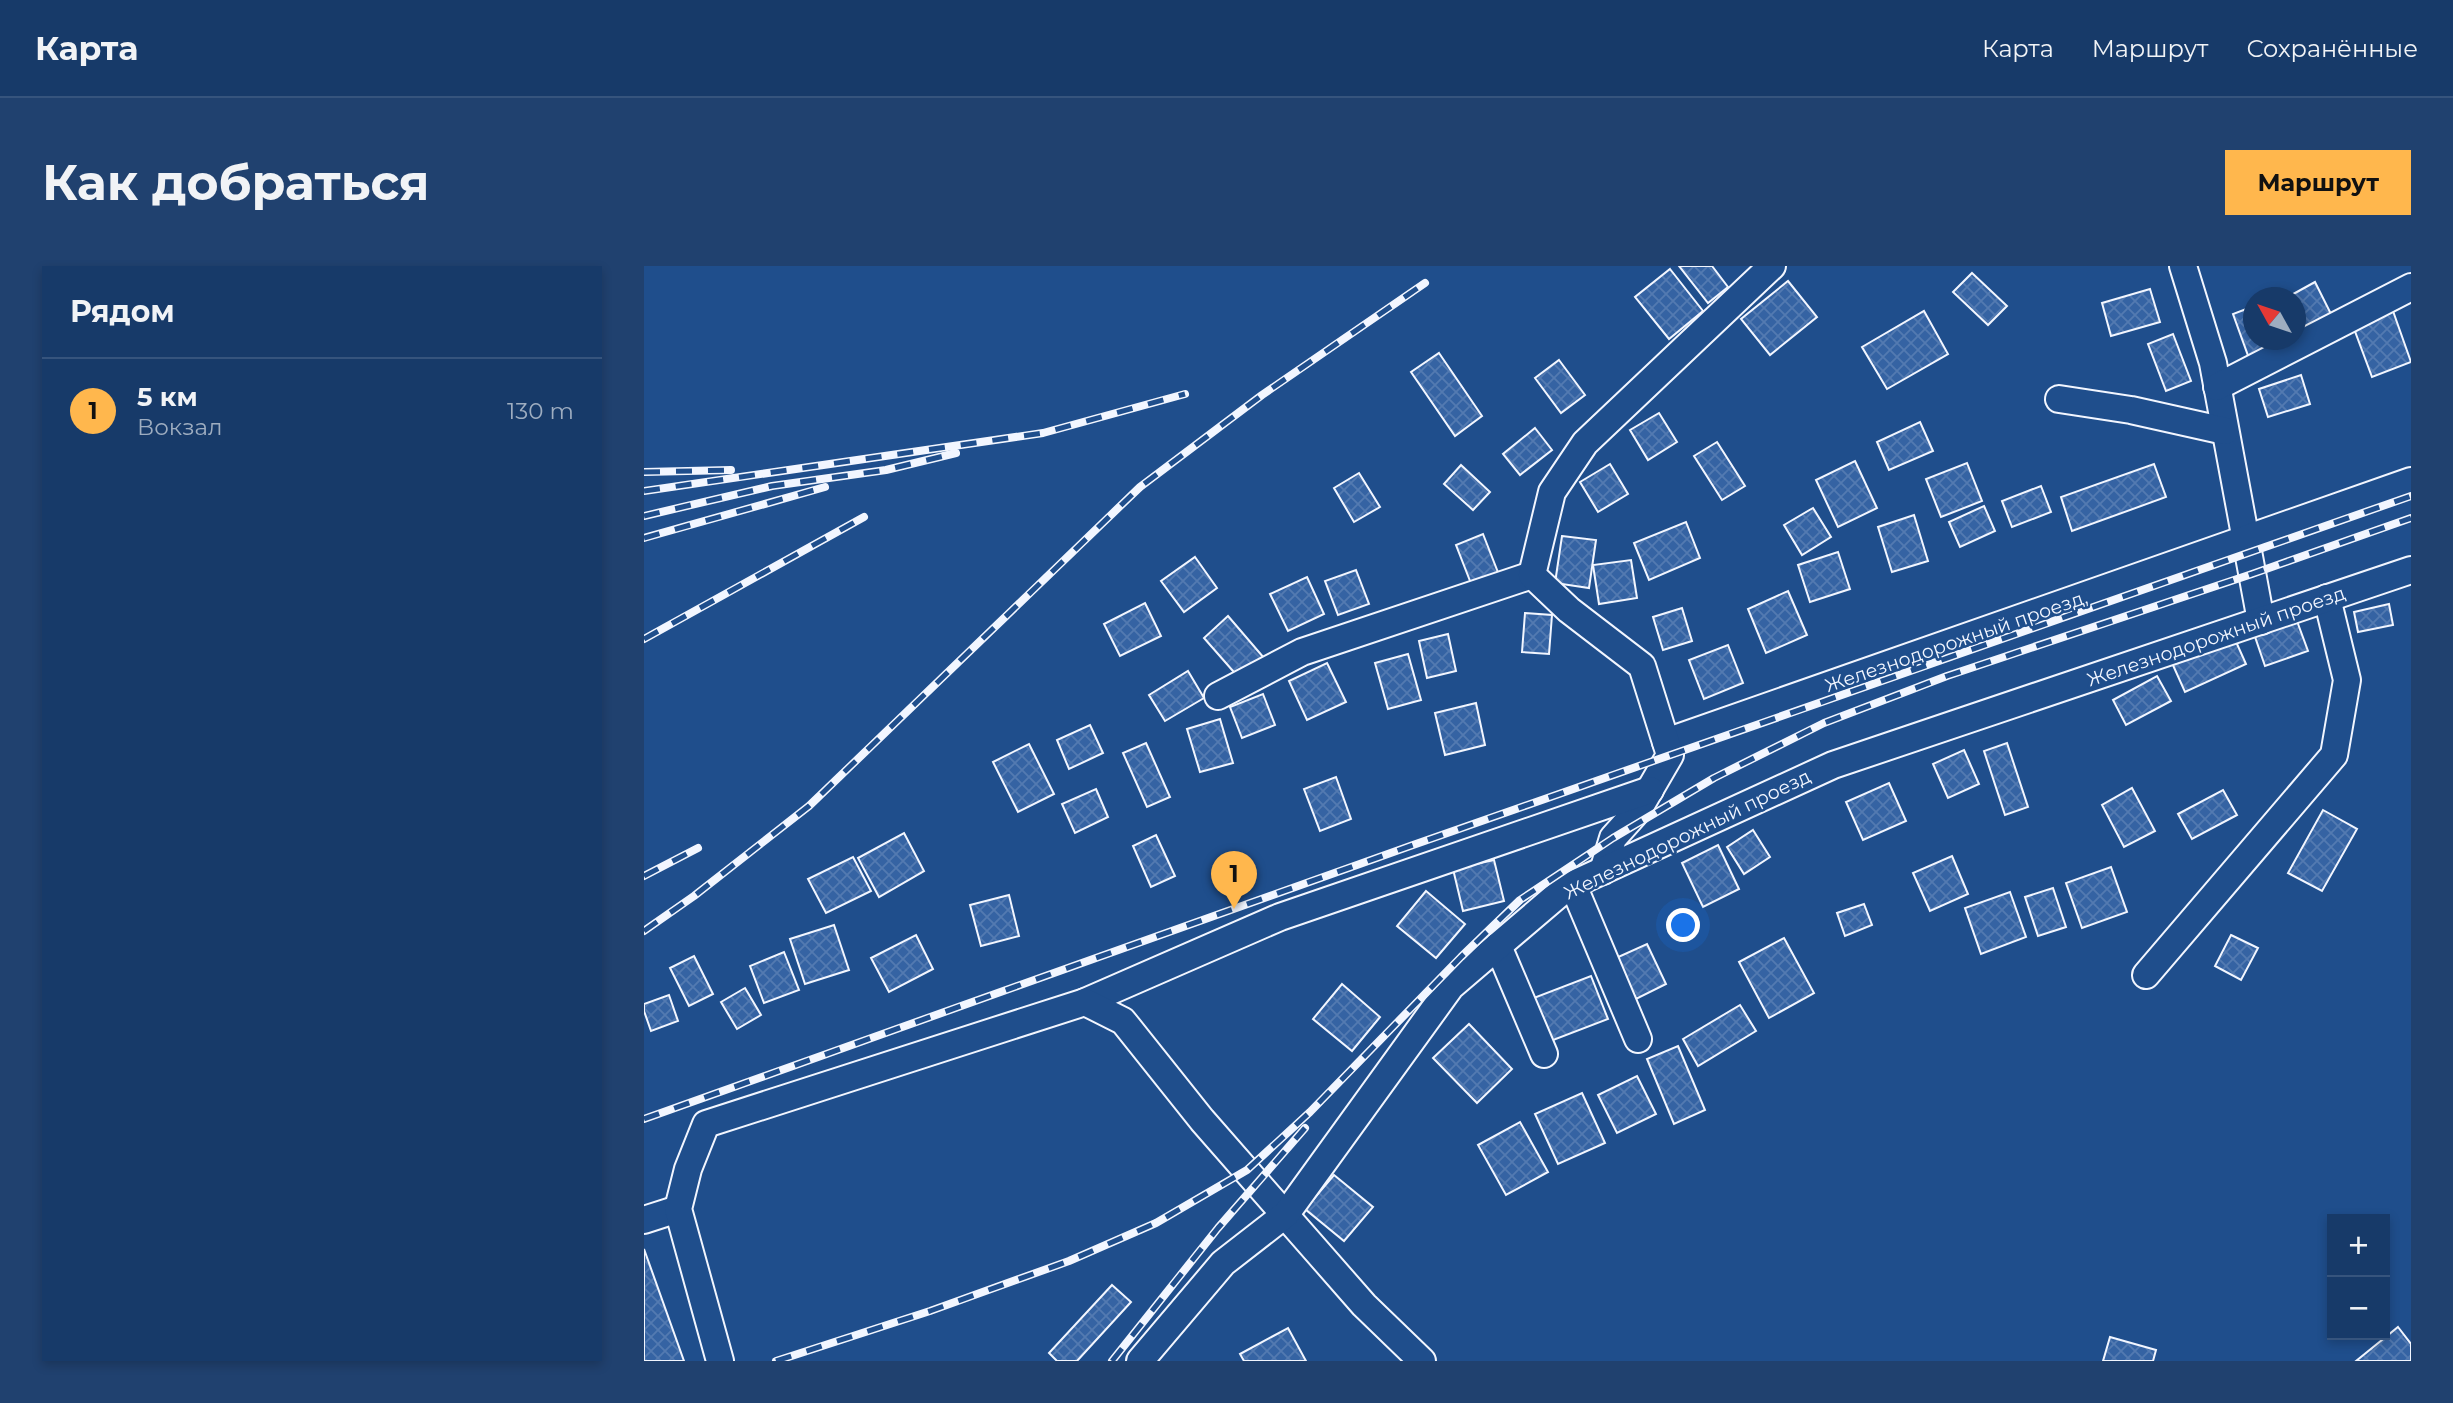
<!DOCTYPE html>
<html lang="ru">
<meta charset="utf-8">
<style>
body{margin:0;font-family:Montserrat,sans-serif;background:#20416f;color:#f1f3f6}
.controls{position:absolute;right:21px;bottom:21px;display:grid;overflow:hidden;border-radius:0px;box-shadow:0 4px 10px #0003}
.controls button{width:63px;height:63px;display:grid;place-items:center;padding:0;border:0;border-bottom:2px solid #36547d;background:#173a69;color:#f1f3f6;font:35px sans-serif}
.compass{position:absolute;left:1599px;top:21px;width:63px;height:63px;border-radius:50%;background:#173a69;box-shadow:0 4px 10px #0003;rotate:310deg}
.you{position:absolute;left:1040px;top:660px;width:24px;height:24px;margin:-18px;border:5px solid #fff;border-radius:50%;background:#1a73e8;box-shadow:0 0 0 10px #1a73e833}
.badge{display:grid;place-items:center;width:46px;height:46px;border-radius:50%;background:#ffb74d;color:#111;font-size:23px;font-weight:700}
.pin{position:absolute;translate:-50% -58px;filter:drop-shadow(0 2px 4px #0008)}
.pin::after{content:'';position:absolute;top:37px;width:24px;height:21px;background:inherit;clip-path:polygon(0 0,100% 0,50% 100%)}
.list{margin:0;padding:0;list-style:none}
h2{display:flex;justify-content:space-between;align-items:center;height:91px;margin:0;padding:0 28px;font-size:30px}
h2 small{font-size:23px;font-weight:400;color:#9eadc0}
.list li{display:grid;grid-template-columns:46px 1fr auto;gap:21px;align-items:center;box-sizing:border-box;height:105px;padding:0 28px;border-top:2px solid #36547d}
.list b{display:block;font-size:26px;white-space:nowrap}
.list p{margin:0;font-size:23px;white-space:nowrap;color:#9eadc0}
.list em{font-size:23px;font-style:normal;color:#9eadc0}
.map{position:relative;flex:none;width:1767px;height:1095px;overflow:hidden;border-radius:0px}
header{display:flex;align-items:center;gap:42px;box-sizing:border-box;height:98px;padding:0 35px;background:#173a69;border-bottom:2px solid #36547d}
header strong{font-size:33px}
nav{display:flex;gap:38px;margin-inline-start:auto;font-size:24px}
.intro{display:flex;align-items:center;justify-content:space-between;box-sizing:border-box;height:168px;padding:0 42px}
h1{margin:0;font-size:49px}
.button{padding:18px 32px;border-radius:0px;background:#ffb74d;color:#111;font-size:24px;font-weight:700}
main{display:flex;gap:42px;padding:0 42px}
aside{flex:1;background:#173a69;border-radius:0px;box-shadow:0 4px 10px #0003}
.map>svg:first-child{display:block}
</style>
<header>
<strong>Карта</strong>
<nav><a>Карта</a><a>Маршрут</a><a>Сохранённые</a></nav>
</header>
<div class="intro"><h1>Как добраться</h1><a class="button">Маршрут</a></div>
<main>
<aside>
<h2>Рядом<small></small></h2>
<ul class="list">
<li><span class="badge">1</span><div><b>5 км</b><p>Вокзал</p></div><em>130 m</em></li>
</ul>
</aside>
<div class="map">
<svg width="1767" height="1095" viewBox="0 0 1767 1095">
<defs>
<pattern id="building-cross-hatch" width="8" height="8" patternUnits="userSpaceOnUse" patternTransform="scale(1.75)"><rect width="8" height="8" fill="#3563a3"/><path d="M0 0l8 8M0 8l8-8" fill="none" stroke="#537ab1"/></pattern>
</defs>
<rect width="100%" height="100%" fill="#1f4e8c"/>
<g fill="url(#building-cross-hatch)" stroke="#f2f6ff" stroke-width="2">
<polygon points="1035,0 1068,0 1084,21 1064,37"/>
<polygon points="1026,3 1059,45 1025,73 991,31"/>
<polygon points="1328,7 1363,40 1344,59 1309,26"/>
<polygon points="1144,15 1173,51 1126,89 1097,53"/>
<polygon points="1671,16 1689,52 1657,69 1652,57 1652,32 1642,32"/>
<polygon points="1506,23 1516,56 1467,70 1458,37"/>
<polygon points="1610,40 1610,74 1649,74 1606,95 1589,48"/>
<polygon points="1280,45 1304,88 1243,123 1218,81"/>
<polygon points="1749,45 1767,96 1728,111 1709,60"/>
<polygon points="1529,68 1547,115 1522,125 1504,78"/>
<polygon points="795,87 838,150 811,170 767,106"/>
<polygon points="915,94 941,129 917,147 891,112"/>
<polygon points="1657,109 1666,138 1624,151 1615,123"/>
<polygon points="1015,147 1033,176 1004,194 986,164"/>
<polygon points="1276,156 1289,185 1245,204 1233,176"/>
<polygon points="891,162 908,184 876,209 859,188"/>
<polygon points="1073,176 1101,220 1078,234 1050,190"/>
<polygon points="1211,195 1233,242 1194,261 1172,214"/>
<polygon points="1323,197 1338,235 1297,251 1282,213"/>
<polygon points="966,198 984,228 954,246 936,216"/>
<polygon points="1510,198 1522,231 1428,265 1417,231"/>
<polygon points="817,199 846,226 829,244 800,218"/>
<polygon points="715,207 736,241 710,256 690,222"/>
<polygon points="1397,220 1407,246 1368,261 1358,235"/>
<polygon points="1340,240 1351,265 1316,281 1305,256"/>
<polygon points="1169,242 1187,271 1158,289 1140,259"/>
<polygon points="1270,249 1284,295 1248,306 1234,261"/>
<polygon points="1042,256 1056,292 1005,314 990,277"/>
<polygon points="839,268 855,309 828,320 812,279"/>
<polygon points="918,270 952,274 945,322 911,317"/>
<polygon points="1194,286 1206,323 1166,336 1154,299"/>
<polygon points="551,291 573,322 540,346 517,315"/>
<polygon points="987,294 993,332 955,338 949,299"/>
<polygon points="712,304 725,338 694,349 681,315"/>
<polygon points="663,311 680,348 644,365 626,328"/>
<polygon points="1144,325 1163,369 1122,387 1104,343"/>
<polygon points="501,337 517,370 476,390 460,358"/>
<polygon points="1745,338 1749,359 1714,366 1710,346"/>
<polygon points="1038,342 1048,375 1019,384 1009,351"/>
<polygon points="881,347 908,349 905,388 878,386"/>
<polygon points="1650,347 1664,385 1621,400 1608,362"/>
<polygon points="584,350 620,392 596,413 560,372"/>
<polygon points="804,368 812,405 783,412 775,375"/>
<polygon points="1589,369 1602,398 1541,426 1528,397"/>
<polygon points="1084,379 1099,417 1060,433 1045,394"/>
<polygon points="764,388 777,434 744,443 731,397"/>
<polygon points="683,397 702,436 663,454 645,415"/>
<polygon points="544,405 560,432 521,455 505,429"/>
<polygon points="1513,410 1527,435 1482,459 1469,434"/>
<polygon points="619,428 631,459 598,472 586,441"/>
<polygon points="832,437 841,479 801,489 791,447"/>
<polygon points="576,453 589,497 556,506 543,463"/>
<polygon points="446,459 459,487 425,503 413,474"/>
<polygon points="502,477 526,531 503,541 479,487"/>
<polygon points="1363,477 1384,541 1361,549 1340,485"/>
<polygon points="385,478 410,528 374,546 349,496"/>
<polygon points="1320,484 1335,518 1304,532 1289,498"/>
<polygon points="692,511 707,553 676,565 660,523"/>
<polygon points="1245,517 1262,555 1219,574 1202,536"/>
<polygon points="1488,522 1511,565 1480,581 1458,539"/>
<polygon points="452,523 464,551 431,567 418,538"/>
<polygon points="1579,524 1593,549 1548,573 1534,548"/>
<polygon points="1679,544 1713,563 1678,625 1644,607"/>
<polygon points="1109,564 1126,591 1100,608 1083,581"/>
<polygon points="260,567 280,605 235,631 214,592"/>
<polygon points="512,569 531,610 507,621 489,580"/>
<polygon points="1074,579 1095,623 1059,641 1038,597"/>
<polygon points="1308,590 1324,628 1286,645 1269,607"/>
<polygon points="209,591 227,625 182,647 164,613"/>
<polygon points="850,594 860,635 819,645 809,603"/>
<polygon points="1467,601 1483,646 1438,662 1422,617"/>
<polygon points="1409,622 1422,661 1394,670 1381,631"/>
<polygon points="782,625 821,658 792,692 753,660"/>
<polygon points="1366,626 1382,671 1337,688 1321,642"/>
<polygon points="365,629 375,670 337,680 326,639"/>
<polygon points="1220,638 1228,659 1201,670 1193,647"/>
<polygon points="190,659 205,704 161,718 146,673"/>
<polygon points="272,669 289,703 245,726 227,692"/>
<polygon points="1587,669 1614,682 1597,714 1571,700"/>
<polygon points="1140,672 1170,727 1125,752 1095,696"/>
<polygon points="1003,678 1022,718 992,733 972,692"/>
<polygon points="140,686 155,724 120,737 106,700"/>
<polygon points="50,690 69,728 45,740 26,702"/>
<polygon points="947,710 964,753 904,776 887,733"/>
<polygon points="698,718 736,751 708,785 669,753"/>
<polygon points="101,722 117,749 93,763 77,736"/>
<polygon points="25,729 34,755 7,765 0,745 0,738"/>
<polygon points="1096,739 1112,765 1054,800 1039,773"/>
<polygon points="825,758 868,803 833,837 789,792"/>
<polygon points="1034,780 1061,844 1030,858 1003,793"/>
<polygon points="993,810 1012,848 973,867 954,829"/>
<polygon points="938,827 961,877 914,898 891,848"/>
<polygon points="876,856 904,906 862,929 834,879"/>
<polygon points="690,909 729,941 700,975 661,943"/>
<polygon points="0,983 40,1095 0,1095"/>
<polygon points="468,1019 487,1036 433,1095 413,1095 405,1087"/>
<polygon points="1754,1061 1767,1078 1767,1095 1712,1095"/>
<polygon points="644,1062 662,1095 600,1095 596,1088"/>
<polygon points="1466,1071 1512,1084 1509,1095 1459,1095"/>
</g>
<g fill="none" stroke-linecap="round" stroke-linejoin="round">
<g stroke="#f2f6ff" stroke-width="30">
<g id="minor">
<polyline points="1539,0 1569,97 1617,355"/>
<polyline points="1573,121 1767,21"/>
<polyline points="1415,133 1487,144 1581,165"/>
<polyline points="574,430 658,386 888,309"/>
<polyline points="1022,476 1767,215"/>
<polyline points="959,605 969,572 994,544 1026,489 998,400 925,344 888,309 908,226 941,177 1128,0"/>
<polyline points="929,619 994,773"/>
<polyline points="854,680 900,788"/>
<polyline points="1502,709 1690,489 1703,414 1683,332"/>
<polyline points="441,736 636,651 1006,524"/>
<polyline points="0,954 34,943"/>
<polyline points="76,1095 34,943 44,903 62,858 441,736 479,755 558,854 720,1039 778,1095"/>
<polyline points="496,1095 579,997 642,948 807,720 923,621 1189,499 1767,304"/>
</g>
</g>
<use href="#minor" stroke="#1f4e8c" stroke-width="26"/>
<g stroke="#f2f6ff" stroke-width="8">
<g id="rail">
<polyline points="0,206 87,204"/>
<polyline points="0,225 399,167 541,128"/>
<polyline points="0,250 128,220 242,204 312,187"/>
<polyline points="0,272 181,221"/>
<polyline points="0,373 220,251"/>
<polyline points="0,610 54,582"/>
<polyline points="0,665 50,630 165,540 496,221 618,129 781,17"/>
<polyline points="0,853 769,579 1767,230"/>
<polyline points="132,1095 286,1045 425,995 512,957 603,904 666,846 817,691 876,634 969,572 1070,512 1180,457 1303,410 1608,308 1767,252"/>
<polyline points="468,1095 574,962 661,862"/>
</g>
</g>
<use href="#rail" stroke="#1f4e8c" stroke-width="5" stroke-dasharray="16" stroke-linecap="butt"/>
</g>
<g text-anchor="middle" stroke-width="5" stroke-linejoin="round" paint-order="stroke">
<g font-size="19" fill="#f2f6ff" stroke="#1f4e8c">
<text transform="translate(1572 370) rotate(-19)" y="7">Железнодорожный проезд</text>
<text transform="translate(1312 375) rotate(-19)" y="7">Железнодорожный проезд,</text>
<text transform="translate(1043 568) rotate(-26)" y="7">Железнодорожный проезд</text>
</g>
</g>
</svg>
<div class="controls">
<button>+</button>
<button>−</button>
</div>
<svg class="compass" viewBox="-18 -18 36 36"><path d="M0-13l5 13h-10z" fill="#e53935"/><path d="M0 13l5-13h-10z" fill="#9eadc0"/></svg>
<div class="you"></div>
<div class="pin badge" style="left:590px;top:643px">1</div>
</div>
</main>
